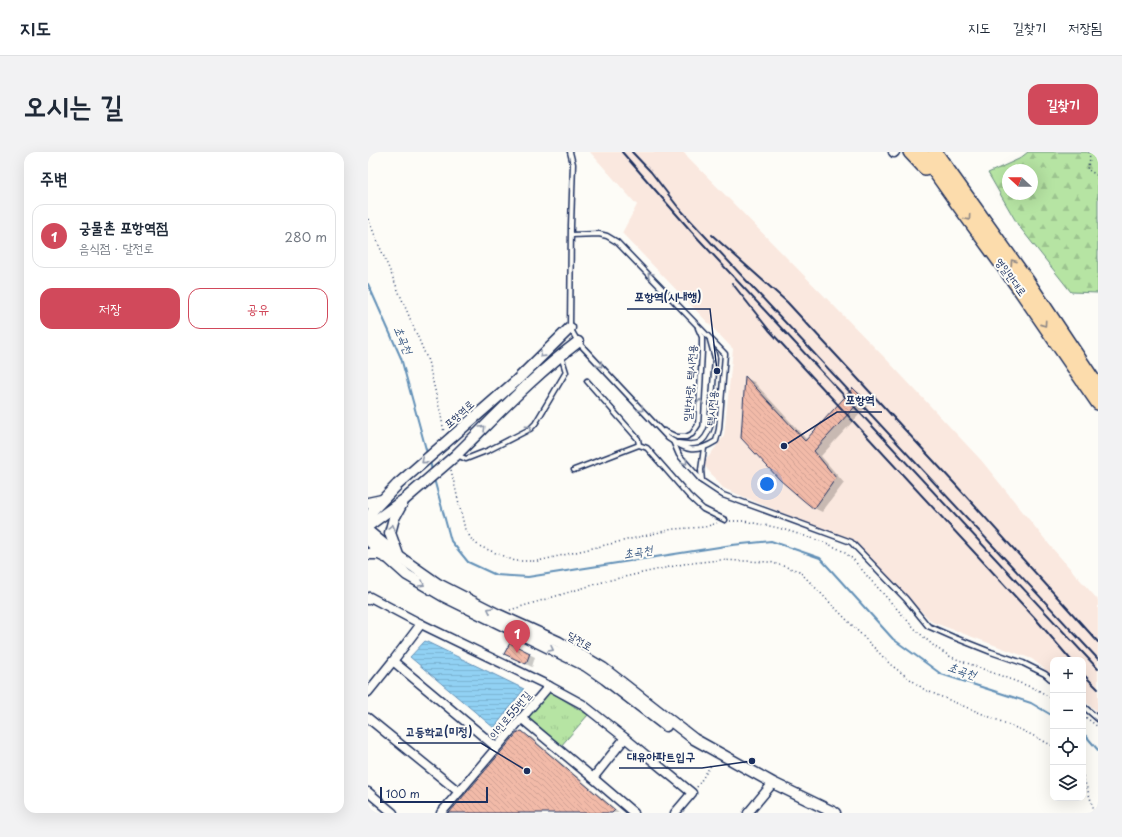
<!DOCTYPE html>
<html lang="ko">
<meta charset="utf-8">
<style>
body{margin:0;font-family:"Playpen Sans","Poor Story",sans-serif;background:#f2f2f3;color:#1f2937}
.controls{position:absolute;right:12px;bottom:12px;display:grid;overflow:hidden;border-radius:8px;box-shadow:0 4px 16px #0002}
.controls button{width:36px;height:36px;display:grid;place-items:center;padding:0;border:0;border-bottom:1px solid #e0e1e3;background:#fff;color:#1f2937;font:20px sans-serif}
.compass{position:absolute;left:634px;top:12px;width:36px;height:36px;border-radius:50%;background:#fff;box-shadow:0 4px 16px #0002;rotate:292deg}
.scale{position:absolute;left:12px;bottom:10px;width:108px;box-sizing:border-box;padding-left:4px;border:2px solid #1b2f5e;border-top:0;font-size:11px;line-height:14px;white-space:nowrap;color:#1b2f5e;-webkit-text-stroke:3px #fdfcf7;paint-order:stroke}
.you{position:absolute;left:399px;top:332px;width:14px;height:14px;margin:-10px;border:3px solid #fff;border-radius:50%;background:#1a73e8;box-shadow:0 0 0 6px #1a73e833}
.badge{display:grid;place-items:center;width:26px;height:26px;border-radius:50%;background:#d1495b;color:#fff;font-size:13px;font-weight:700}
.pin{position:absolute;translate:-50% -33px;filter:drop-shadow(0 1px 2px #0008)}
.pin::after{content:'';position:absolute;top:21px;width:14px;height:12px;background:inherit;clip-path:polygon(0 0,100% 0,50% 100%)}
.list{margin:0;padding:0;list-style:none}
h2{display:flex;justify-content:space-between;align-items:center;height:52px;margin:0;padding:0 16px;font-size:17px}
h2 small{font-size:13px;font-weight:400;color:#747a83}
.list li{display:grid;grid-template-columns:26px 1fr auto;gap:12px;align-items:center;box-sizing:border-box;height:64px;margin:0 8px 8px;padding:0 8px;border:1px solid #e0e1e3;border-radius:12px}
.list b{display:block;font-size:15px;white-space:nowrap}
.list p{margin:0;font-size:13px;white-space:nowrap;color:#747a83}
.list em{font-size:13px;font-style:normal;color:#747a83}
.actions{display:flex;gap:8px;padding:12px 16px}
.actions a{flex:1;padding:9px 0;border:1px solid #d1495b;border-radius:12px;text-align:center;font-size:14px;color:#d1495b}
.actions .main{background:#d1495b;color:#fff}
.icon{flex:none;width:22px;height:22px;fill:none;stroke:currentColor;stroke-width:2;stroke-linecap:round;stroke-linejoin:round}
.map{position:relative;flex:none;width:730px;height:661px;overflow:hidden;border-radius:12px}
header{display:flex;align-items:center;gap:24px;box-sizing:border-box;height:56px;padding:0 20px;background:#fff;border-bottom:1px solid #e0e1e3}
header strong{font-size:19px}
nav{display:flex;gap:22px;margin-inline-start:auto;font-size:14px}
.intro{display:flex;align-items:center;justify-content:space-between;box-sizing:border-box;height:96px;padding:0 24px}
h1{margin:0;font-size:28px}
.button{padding:10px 18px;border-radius:12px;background:#d1495b;color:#fff;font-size:14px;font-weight:700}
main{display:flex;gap:24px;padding:0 24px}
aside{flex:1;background:#fff;border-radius:12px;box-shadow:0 4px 16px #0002}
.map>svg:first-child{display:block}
</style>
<header>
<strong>지도</strong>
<nav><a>지도</a><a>길찾기</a><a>저장됨</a></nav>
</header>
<div class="intro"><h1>오시는 길</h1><a class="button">길찾기</a></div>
<main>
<aside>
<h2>주변<small></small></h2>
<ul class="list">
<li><span class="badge">1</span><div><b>궁물촌 포항역점</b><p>음식점 · 달전로</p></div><em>280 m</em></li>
</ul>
<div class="actions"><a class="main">저장</a><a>공유</a></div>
</aside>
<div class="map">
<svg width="730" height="661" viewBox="0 0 730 661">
<defs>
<pattern id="forest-firs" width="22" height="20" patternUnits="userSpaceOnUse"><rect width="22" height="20" fill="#b6e4a3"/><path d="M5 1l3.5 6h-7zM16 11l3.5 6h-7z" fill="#9cc48f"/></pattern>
<pattern id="park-tufts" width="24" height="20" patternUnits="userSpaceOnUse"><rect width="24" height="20" fill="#b6e4a3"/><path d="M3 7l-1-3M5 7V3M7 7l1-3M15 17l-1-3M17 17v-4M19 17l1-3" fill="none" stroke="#9cc48f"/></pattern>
<pattern id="water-rules" width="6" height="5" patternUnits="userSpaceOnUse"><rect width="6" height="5" fill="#91d1f3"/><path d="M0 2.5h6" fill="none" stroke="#7cb4d3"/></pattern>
<pattern id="building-back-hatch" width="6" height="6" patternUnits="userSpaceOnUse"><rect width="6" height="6" fill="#f2baa8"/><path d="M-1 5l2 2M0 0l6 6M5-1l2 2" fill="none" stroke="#cfa093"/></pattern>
</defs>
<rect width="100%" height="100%" fill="#fdfcf7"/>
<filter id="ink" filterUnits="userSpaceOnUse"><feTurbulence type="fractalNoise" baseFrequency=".025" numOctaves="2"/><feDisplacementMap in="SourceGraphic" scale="8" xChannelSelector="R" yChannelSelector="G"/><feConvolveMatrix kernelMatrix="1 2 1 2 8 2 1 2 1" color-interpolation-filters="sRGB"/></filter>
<g filter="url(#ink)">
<polygon fill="#fae8df" points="222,0 315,0 519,208 613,308 684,396 730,448 730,560 715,548 715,508 685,508 685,524 664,507 564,470 483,390 355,336 335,312 356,284 365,197 254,81 269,53"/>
<path fill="url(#forest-firs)" stroke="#688a80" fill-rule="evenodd" d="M660,0H730V141L703,140L650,73L620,21L651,7ZM640,18H664V42H640Z"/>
<polygon fill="url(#park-tufts)" stroke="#688a80" points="177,540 183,540 220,563 192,595 159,568 159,562"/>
<polygon fill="url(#water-rules)" stroke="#6290b7" points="57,489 156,537 126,576 42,505"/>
<g fill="#0003">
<polygon points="378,226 386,230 439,288 486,237 493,242 502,251 453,304 476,331 454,360 446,356"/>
<polygon points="137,502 161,502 167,505 164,515"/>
<polygon points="154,580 163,585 252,661 82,661"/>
</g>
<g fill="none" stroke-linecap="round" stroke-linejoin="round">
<g stroke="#6290b7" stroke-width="2">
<polyline points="0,132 33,206 59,301"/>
<polyline points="62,309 64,319"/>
<polyline points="66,327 83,389 100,410 128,423 160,425 364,393 403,389 452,406 525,487 573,522 663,551 685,564"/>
<polyline points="715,582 718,584 730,598"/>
</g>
</g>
<g fill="url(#building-back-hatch)" stroke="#1b2f5e">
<polygon points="377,224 437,289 485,236 495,246 446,299 468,326 446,357 435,348 412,328 373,286"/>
<polygon points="142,491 162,501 158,512 136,502"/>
<polygon points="154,579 247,658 244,661 81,661 150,580"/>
</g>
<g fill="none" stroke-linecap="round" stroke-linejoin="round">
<g stroke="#1b2f5e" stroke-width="7">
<g id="service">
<path d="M202,0L205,12L203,73L202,176L210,190L300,286C319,299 327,302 348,289L351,277L357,202L249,90L239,84L231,82L203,83"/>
<polyline points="219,229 270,287 271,293"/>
<polyline points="296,279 309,285 318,285 324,282 330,273 331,257 334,199 334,185 330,176"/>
<polyline points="305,289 311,303 334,329 355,343 483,390 538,447 560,474 585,485 623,500 655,511 677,522 685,529"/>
<path d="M310,291C328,294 336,293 342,275L347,206L342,188"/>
<polyline points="89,303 98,307 121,298 162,277 167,272 198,220 193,204"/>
<polyline points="206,318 271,293 279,296 321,344 335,357 357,368"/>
<polyline points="334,329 333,318 336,296"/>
<polyline points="715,554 730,567"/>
</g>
</g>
<g stroke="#1b2f5e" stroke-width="11">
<g id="minor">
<polyline points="525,0 526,1 527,0"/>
<polyline points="0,448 2,445 53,472 181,534 214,552 257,586 324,641 307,661"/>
<polyline points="25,509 128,595"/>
<polyline points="0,540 25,509 53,472"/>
<polyline points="0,566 91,640"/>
<polyline points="153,566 225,626 266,661"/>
<polyline points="225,626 257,586"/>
<polyline points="0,640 25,661"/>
<polyline points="73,661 181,534"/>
<polyline points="380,661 405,631"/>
</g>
</g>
<g stroke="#1b2f5e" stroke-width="13">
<g id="tertiary">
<polyline points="84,285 147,230 202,176"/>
<path d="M87,304C127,265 165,224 210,190"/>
<polyline points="0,351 14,348"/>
<polyline points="0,369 5,358 29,333"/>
<polyline points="0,374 34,349"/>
<polyline points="0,379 30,404 70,432 129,462 191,490 235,516 326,587 405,631 467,661"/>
<polyline points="0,386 1,389 39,423 75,444 218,514 237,527 298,574"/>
<polyline points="0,402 11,402 17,405"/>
<polyline points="30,403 22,381 26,366 36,348"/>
</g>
</g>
<g stroke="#1b2f5e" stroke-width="16">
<g id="trunk">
<polyline points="542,0 557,16"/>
<polyline points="553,0 589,51 653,139 730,251"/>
<polyline points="567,0 660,130 730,235"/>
</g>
</g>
<g stroke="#1b2f5e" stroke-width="1.5" stroke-dasharray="1 3" stroke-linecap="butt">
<polyline points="721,0 722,7 719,17 730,24"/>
<polyline points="0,67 60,209 73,263 76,281"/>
<polyline points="83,318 97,377 104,388 111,394 147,409 170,409 305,377 337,375 349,371"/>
<polyline points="362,369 376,369 411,376 456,390 473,398 485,407 500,425 549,479 567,495 583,505 668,537 685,547"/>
<polyline points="142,458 238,429 315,412 351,408 402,410 431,419 523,513 557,538 658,580 685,594"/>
<polyline points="715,563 730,575"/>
<polyline points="715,624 727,661"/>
<polyline points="329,635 343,613"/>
</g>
<use href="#service" stroke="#fdfcf7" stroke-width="4"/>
<use href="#minor" stroke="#fdfcf7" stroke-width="8"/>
<use href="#tertiary" stroke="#fdfcf7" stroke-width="10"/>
<use href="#trunk" stroke="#fcdcac" stroke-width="13"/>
<g stroke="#1b2f5e" stroke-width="2">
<polyline points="254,0 323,79 730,517"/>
<polyline points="264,0 283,20 310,55 730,507"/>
<polyline points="344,83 419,150 586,331 730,490"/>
<polyline points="364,131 401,178 666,465 703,508"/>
<polyline points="715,522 730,537"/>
</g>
<g stroke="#1b2f5e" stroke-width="13" stroke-linecap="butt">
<g id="tertiary-bridge">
<polyline points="29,333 84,285"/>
<polyline points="36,348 87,304"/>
</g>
</g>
<use href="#tertiary-bridge" stroke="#fdfcf7" stroke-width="10"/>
</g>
<defs><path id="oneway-chevron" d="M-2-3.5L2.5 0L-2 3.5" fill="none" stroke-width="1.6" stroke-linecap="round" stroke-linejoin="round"/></defs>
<g stroke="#8c8685">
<use href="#oneway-chevron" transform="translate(600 66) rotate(54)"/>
<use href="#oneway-chevron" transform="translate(645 110) rotate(-125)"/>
<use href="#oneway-chevron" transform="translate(676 172) rotate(55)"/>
</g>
<g stroke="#8c96aa">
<use href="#oneway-chevron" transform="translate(282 123) rotate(-134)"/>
<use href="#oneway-chevron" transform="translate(174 203) rotate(136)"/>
<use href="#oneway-chevron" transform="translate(232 213) rotate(47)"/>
<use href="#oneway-chevron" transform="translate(332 250) rotate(-87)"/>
<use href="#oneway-chevron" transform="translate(273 257) rotate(46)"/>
<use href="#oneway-chevron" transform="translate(115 276) rotate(-45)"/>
<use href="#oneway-chevron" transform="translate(161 276) rotate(-36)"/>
<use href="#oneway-chevron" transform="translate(56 309) rotate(139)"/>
<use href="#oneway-chevron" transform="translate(317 310) rotate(49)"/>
<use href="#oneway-chevron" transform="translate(24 375) rotate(-75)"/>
<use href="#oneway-chevron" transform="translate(54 432) rotate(30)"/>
<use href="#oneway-chevron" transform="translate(122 458) rotate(-153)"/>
<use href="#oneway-chevron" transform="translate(183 497) rotate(26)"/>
</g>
</g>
<g text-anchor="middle" stroke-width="4" stroke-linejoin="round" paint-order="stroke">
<g font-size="11" fill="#1b2f5e" stroke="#fdfcf7">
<text transform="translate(643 125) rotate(54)" y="4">영일만대로</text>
<text transform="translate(322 231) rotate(-86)" y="4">일반차량, 택시전용</text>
<text transform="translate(344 256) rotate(-85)" y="4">택시전용</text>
<text transform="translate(91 262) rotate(-42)" y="4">포항역로</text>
<text transform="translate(212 489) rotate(30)" y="4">달전로</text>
<text transform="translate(142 563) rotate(-50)" y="4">이인로55번길</text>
</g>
<g font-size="12" font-style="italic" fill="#385883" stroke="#fdfcf7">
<text transform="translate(35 188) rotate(67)" y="4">초곡천</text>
<text transform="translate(270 400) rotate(-9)" y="4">초곡천</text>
<text transform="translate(594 519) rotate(19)" y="4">초곡천</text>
</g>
</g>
<path fill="none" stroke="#1b2f5e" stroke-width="1.5" d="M349 219L342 157H259M416 294L469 260H514M159 619L113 591H30M384 609L334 616H251"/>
<g fill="#1b2f5e" stroke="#fdfcf7" stroke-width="1.5">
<circle cx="349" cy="219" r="4"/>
<circle cx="416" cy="294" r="4"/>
<circle cx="159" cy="619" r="4"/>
<circle cx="384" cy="609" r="4"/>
</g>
<g font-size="12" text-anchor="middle" font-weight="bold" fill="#1b2f5e" stroke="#fdfcf7" stroke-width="4" stroke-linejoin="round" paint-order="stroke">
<text x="300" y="149">포항역(시내행)</text>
<text x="492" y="252">포항역</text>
<text x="71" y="584">고등학교(미정)</text>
<text x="293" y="609">대유아파트입구</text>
</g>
</svg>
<div class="controls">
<button>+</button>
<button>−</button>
<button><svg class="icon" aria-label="locate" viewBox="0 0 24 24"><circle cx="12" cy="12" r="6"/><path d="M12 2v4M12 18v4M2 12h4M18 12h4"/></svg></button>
<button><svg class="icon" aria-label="layers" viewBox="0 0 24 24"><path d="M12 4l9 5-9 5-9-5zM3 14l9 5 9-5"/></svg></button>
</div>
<svg class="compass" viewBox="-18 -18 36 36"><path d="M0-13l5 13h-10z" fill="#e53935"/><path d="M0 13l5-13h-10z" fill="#747a83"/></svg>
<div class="scale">100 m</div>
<div class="you"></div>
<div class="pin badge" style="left:149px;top:501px">1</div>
</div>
</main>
